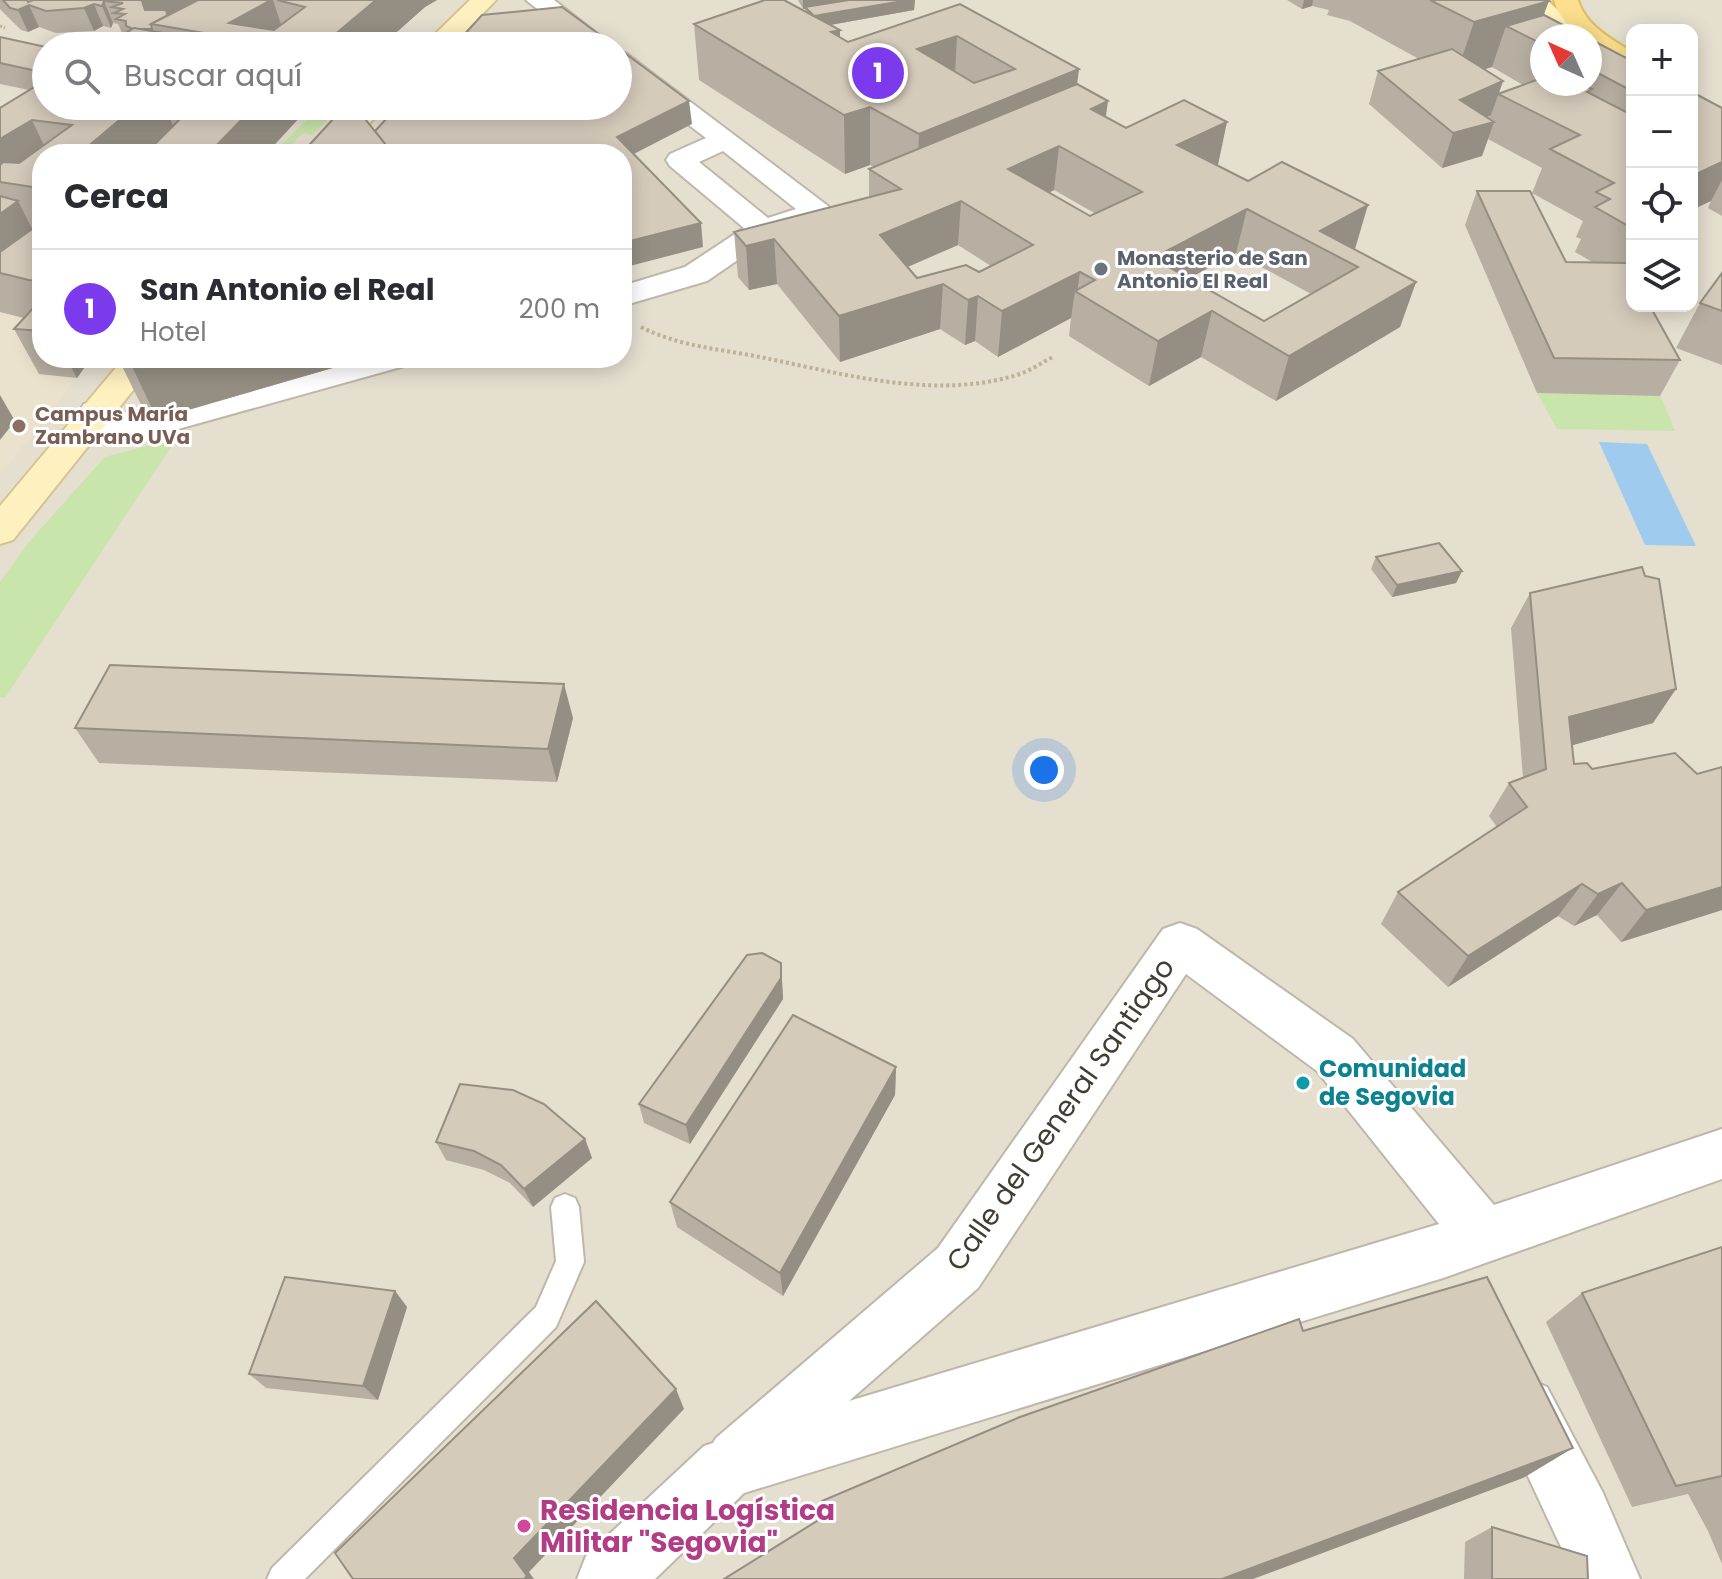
<!DOCTYPE html>
<html lang="es">
<meta charset="utf-8">
<style>
body{margin:0;font-family:Poppins,sans-serif;background:#f7f7f7;color:#2b2b33}
.controls{position:absolute;right:24px;top:24px;display:grid;overflow:hidden;border-radius:16px;box-shadow:0 4px 20px #0003}
.controls button{width:72px;height:72px;display:grid;place-items:center;padding:0;border:0;border-bottom:2px solid #e1e1e2;background:#fff;color:#2b2b33;font:40px sans-serif}
.compass{position:absolute;left:1530px;top:24px;width:72px;height:72px;border-radius:50%;background:#fff;box-shadow:0 4px 20px #0003;rotate:315deg}
.you{position:absolute;left:1044px;top:770px;width:28px;height:28px;margin:-20px;border:6px solid #fff;border-radius:50%;background:#1a73e8;box-shadow:0 0 0 12px #1a73e833}
.badge{display:grid;place-items:center;width:52px;height:52px;border-radius:50%;background:#7c3aed;color:#fff;font-size:26px;font-weight:700}
.pin{position:absolute;translate:-50% -50%;border:4px solid #fff;box-shadow:0 2px 8px #0006}
.list{margin:0;padding:0;list-style:none}
h2{display:flex;justify-content:space-between;align-items:center;height:104px;margin:0;padding:0 32px;font-size:34px}
h2 small{font-size:26px;font-weight:400;color:#7c7c81}
.list li{display:grid;grid-template-columns:52px 1fr auto;gap:24px;align-items:center;box-sizing:border-box;height:120px;padding:0 32px;border-top:2px solid #e1e1e2}
.list b{display:block;font-size:30px;white-space:nowrap}
.list p{margin:0;font-size:26px;white-space:nowrap;color:#7c7c81}
.list em{font-size:26px;font-style:normal;color:#7c7c81}
.icon{flex:none;width:44px;height:44px;fill:none;stroke:currentColor;stroke-width:2;stroke-linecap:round;stroke-linejoin:round}
.map{position:relative;flex:none;width:1722px;height:1579px;overflow:hidden}
.search{position:absolute;background:#fff;box-shadow:0 4px 20px #0003;left:32px;top:32px;width:600px;height:88px;display:flex;align-items:center;gap:20px;box-sizing:border-box;padding:0 28px;border-radius:44px;color:#7c7c81;font-size:30px}
.panel{position:absolute;background:#fff;box-shadow:0 4px 20px #0003;left:32px;top:144px;width:600px;height:224px;border-radius:32px}
.map>svg:first-child{display:block}
</style>
<div class="map">
<svg width="1722" height="1579" viewBox="0 0 1722 1579">
<rect width="100%" height="100%" fill="#f1ede2"/>
<path fill="#e5dfd0" fill-rule="evenodd" d="M0,0H1722V1579H0ZM1632,30H1692V306H1632ZM1542,36H1590V84H1542ZM46,46H618V106H46ZM42,154H622V358H42Z"/>
<polygon fill="#eae2cc" points="0,312 42,322 40,374 77,378 0,475"/>
<g fill="#c9e5ab">
<polygon points="316,111 330,117 313,135 303,133 282,154 272,154"/>
<polygon points="1537,393 1660,395 1675,431 1557,429"/>
<polygon points="177,438 5,698 0,697 0,582 28,543 105,457"/>
</g>
<polygon fill="#9ecbee" points="1599,442 1647,444 1696,546 1645,545"/>
<g fill="none" stroke-linecap="round" stroke-linejoin="round">
<g stroke="#bfb7a8" stroke-width="4">
<polygon id="service" points="565,1194 575,1198 579,1207 584,1262 556,1327 305,1579 267,1579 272,1568 536,1307 556,1261 551,1207 555,1198"/>
</g>
<g stroke="#bfb7a8" stroke-width="4">
<g id="minor">
<polygon points="526,0 554,0 610,44 583,46"/>
<path d="M618,51L627,54L828,206L833,212L828,218L774,235L707,281L622,306V286L685,267L744,228L670,166L666,160L670,154L706,138L618,71ZM723,151L796,209L768,218L699,162Z"/>
<path d="M358,358H413L408,365L146,438C121,439 94,435 79,412L84,404C107,398 122,417 145,416Z"/>
<path d="M1180,923L1197,929L1353,1039L1494,1205L1722,1129V1179L1443,1278L744,1493L655,1579H577L586,1556L704,1446L713,1443L716,1438L938,1248L1163,929ZM1186,974L1317,1071L1439,1224L849,1401L978,1288Z"/>
<polygon points="1526,1378 1547,1387 1603,1493 1640,1579 1576,1579 1496,1408 1505,1387"/>
</g>
</g>
<g stroke="#d4c494" stroke-width="4">
<g id="secondary">
<polygon points="470,0 496,0 451,46 423,46"/>
<polygon points="1521,0 1547,0 1585,36 1557,36"/>
<polygon points="357,106 385,106 342,154 312,154"/>
<polygon points="124,358 159,358 13,540 0,544 0,506"/>
</g>
</g>
<g stroke="#e1be60" stroke-width="4">
<path id="primary" d="M1554,0H1578C1586,26 1610,38 1632,52V71L1623,68L1590,47V36L1574,34L1557,10Z"/>
</g>
<polyline stroke="#bdb197" stroke-width="3" stroke-dasharray="2 2" stroke-linecap="butt" points="0,26 5,28"/>
<path stroke="#bdb197" stroke-width="4" stroke-dasharray="3 3" stroke-linecap="butt" d="M641,327C678,346 719,349 760,357C844,374 936,401 1020,374C1032,370 1042,362 1053,357"/>
<use href="#service" fill="#fff" fill-rule="evenodd"/>
<use href="#minor" fill="#fff" fill-rule="evenodd"/>
<use href="#secondary" fill="#fef0bf" fill-rule="evenodd"/>
<use href="#primary" fill="#fce08f" fill-rule="evenodd"/>
</g>
<g fill="#b7afa1" fill-rule="evenodd">
<polygon points="0,0 27,0 28,2 30,1 29,0 437,0 425,7 381,46 104,46 123,35 118,24 113,23 111,28 103,26 94,31 56,33 39,27 28,32 21,30 0,9"/>
<path d="M798,0H915L914,10L830,25L840,37L848,42L960,4L1077,84L1105,117L1126,128L1218,165L1354,249L1416,282L1400,327L1276,401L1201,357L1149,386L1069,336L1071,318L998,357L975,341L965,345L940,329L840,362L777,284L749,290L738,277L734,232L869,197V169L874,167L870,165L845,174L699,80L694,24L805,11V9H803ZM1054,190L1096,214L1090,216L1049,193ZM958,245L991,266L979,272L917,278L908,267ZM1236,253L1311,294L1264,321L1189,278Z"/>
<path d="M1287,0H1547L1544,15L1542,36V84H1590V39L1632,61V306L1680,360L1660,396L1537,393L1465,225L1477,191L1566,262L1594,263L1575,252L1581,239L1576,237L1583,221L1532,193L1542,168L1488,139L1482,156L1442,168L1369,104L1378,71L1419,59L1350,21L1327,15L1329,10L1312,6L1302,9ZM1492,67L1523,85L1499,93L1503,81L1485,69Z"/>
<polygon points="0,37 46,47 46,106 296,106 300,117 266,154 42,154 42,358 91,358 77,378 39,374 14,329 24,318 0,312 0,108 29,90 0,84"/>
<polygon points="1722,108 1722,216 1708,208 1711,201"/>
<polygon points="1722,273 1722,365 1676,348 1700,303"/>
<polygon points="118,358 367,358 157,419 146,415"/>
<polygon points="1376,557 1462,571 1456,583 1392,597 1371,569"/>
<polygon points="1530,593 1653,723 1572,745 1574,764 1592,769 1697,774 1722,767 1722,910 1621,942 1597,915 1574,926 1558,916 1448,987 1381,924 1398,892 1497,827 1489,816 1509,783 1523,778 1511,628"/>
<polygon points="573,718 557,782 99,763 75,728"/>
<polygon points="781,963 783,999 690,1144 644,1123 639,1104"/>
<polygon points="896,1067 895,1095 783,1296 677,1227 670,1202"/>
<polygon points="585,1139 592,1158 533,1207 510,1183 484,1170 446,1160 436,1142"/>
<polygon points="1722,1247 1722,1564 1708,1531 1688,1494 1632,1507 1546,1322 1582,1293"/>
<polygon points="395,1291 407,1307 378,1400 266,1388 249,1374"/>
<polygon points="1492,1527 1588,1579 1464,1579 1465,1542"/>
</g>
<g fill="#958e83">
<polygon points="148,0 231,0 217,30 218,38 217,36 150,24 153,32 142,1"/>
<polygon points="271,0 273,0 286,40 229,23"/>
<polygon points="376,0 437,0 425,7 381,46 321,46"/>
<polygon points="803,0 866,0 803,9"/>
<polygon points="909,0 915,0 914,10 813,28 812,16"/>
<polygon points="1304,0 1313,0 1312,6 1302,9"/>
<polygon points="104,1 113,23 111,28 102,6"/>
<polygon points="1549,1 1534,40 1506,26 1492,67 1455,78 1474,22"/>
<polygon points="94,4 103,26 94,31 84,8"/>
<polygon points="29,5 39,27 28,32 18,10"/>
<polygon points="840,30 840,86 831,32"/>
<polygon points="957,36 954,93 917,49"/>
<polygon points="1079,69 1072,126 917,192 919,134"/>
<polygon points="1503,81 1491,115 1452,132 1460,100"/>
<polygon points="689,101 692,124 622,160 617,137"/>
<polygon points="1108,101 1102,144 1091,109"/>
<polygon points="50,106 182,106 182,117 169,116 181,145 154,145 157,154 79,154 72,125"/>
<polygon points="255,106 296,106 300,117 266,154 208,154"/>
<polygon points="870,107 870,165 845,174 844,115"/>
<polygon points="32,120 48,154 42,154 42,193 39,188 0,182 0,122"/>
<polygon points="1227,122 1218,165 1177,145"/>
<polygon points="1494,122 1482,156 1442,168 1453,133"/>
<polygon points="1059,146 1054,190 1004,213 1008,169"/>
<polygon points="1722,162 1722,180 1711,201 1692,210 1692,176"/>
<polygon points="18,201 42,248 0,266 0,212"/>
<polygon points="961,201 958,245 879,279 880,235"/>
<polygon points="1368,205 1355,249 1320,231"/>
<polygon points="1247,209 1236,253 1145,302 1153,258"/>
<polygon points="701,223 703,247 622,268 622,243"/>
<polygon points="774,239 777,284 749,290 746,246"/>
<polygon points="1080,272 1077,293 1075,291 1071,318 998,357 1002,311"/>
<polygon points="1416,282 1400,327 1276,401 1289,356"/>
<polygon points="943,284 940,329 840,362 839,316"/>
<polygon points="978,296 975,341 965,345 968,300"/>
<polygon points="1212,311 1201,357 1149,386 1158,341"/>
<polygon points="66,358 91,358 77,378"/>
<polygon points="128,358 367,358 157,419"/>
<polygon points="0,395 15,421 0,440"/>
<polygon points="1462,571 1456,583 1392,597 1397,585"/>
<polygon points="564,684 573,718 557,782 548,749"/>
<polygon points="1676,689 1653,723 1548,752 1569,717"/>
<polygon points="1622,883 1597,915 1574,926 1598,894"/>
<polygon points="1582,884 1558,916 1448,987 1468,956"/>
<polygon points="1722,887 1722,910 1621,942 1646,910"/>
<polygon points="781,963 783,999 690,1144 686,1125"/>
<polygon points="896,1067 895,1095 783,1296 780,1273"/>
<polygon points="585,1139 592,1158 533,1207 524,1189"/>
<polygon points="395,1291 407,1307 378,1400 363,1386"/>
<polygon points="676,1389 684,1409 529,1572 534,1579 524,1579 514,1558"/>
<polygon points="1573,1448 1523,1478 1253,1579 1222,1579"/>
</g>
<g fill="#d5cbbb" stroke="#958e83" stroke-width="2" fill-rule="evenodd">
<polygon points="3,0 27,0 28,2 33,0 148,0 142,1 145,10 166,10 167,14 172,13 151,24 152,29 133,29 126,26 126,21 116,19 125,14 114,13 123,9 112,7 123,3 104,1 102,6 94,4 84,8 46,11 29,5 18,10 10,8"/>
<polygon points="198,0 271,0 229,23 274,30 305,7 277,0 376,0 321,46 281,46 151,24"/>
<path d="M765,0H784L840,30L831,32L848,42L960,4L1079,69L919,134L870,107L844,115L694,24ZM957,36L1015,69L974,83L917,49Z"/>
<polygon points="849,0 909,0 814,16 805,7"/>
<polygon points="1430,0 1547,0 1549,1 1474,22"/>
<polygon points="562,7 615,46 454,46 482,15"/>
<polygon points="1544,15 1584,36 1542,36 1542,44 1506,26"/>
<polygon points="134,28 224,43 220,46 104,46"/>
<polygon points="0,37 46,47 46,73 0,63"/>
<polygon points="1590,39 1632,61 1632,91 1590,69"/>
<polygon points="618,48 689,101 617,137 701,223 622,243 622,154 393,154 375,131 398,106 618,106"/>
<polygon points="1452,49 1503,81 1460,100 1494,122 1453,133 1378,71"/>
<polygon points="1542,78 1542,84 1580,84 1592,89 1587,92 1632,115 1632,228 1595,207 1610,199 1596,192 1614,183 1550,149 1580,135 1498,94"/>
<polygon points="46,80 46,106 81,113 89,106 136,106 79,154 42,154 42,186 39,188 0,182 0,165 3,162 19,163 72,125 32,120 0,139 0,108"/>
<path d="M1077,84L1108,101L1091,109L1126,128L1184,100L1227,122L1177,145L1248,181L1282,162L1368,205L1320,231L1416,282L1289,356L1212,311L1158,341L1075,291L1095,280L1080,272L1002,311L978,296L968,300L943,284L839,316L774,239L746,246L734,232L901,189L869,169ZM1059,146L1142,192L1090,216L1008,169ZM961,201L1033,245L979,272L966,265L917,278L880,235ZM1247,209L1358,267L1264,321L1153,258Z"/>
<polygon points="1692,92 1722,108 1722,162 1692,176"/>
<polygon points="180,106 255,106 208,154 151,154 159,146 154,145 182,117 169,116"/>
<polygon points="345,106 358,110 393,154 301,154"/>
<polygon points="1477,191 1530,191 1566,262 1627,263 1632,273 1632,306 1650,306 1680,360 1554,358"/>
<polygon points="0,196 18,201 0,214"/>
<polygon points="42,222 42,281 29,280 0,273 0,252"/>
<polygon points="1722,273 1722,311 1700,303"/>
<polygon points="36,305 42,305 42,331 14,329"/>
<polygon points="1439,543 1462,571 1397,585 1376,557"/>
<polygon points="1642,567 1645,576 1659,579 1676,689 1569,717 1574,764 1587,763 1592,769 1675,753 1697,774 1722,767 1722,887 1646,910 1622,883 1598,894 1582,884 1468,956 1398,892 1527,807 1509,783 1546,769 1530,593"/>
<polygon points="110,665 564,684 548,749 75,728"/>
<polygon points="762,953 781,963 781,978 686,1125 639,1104 747,955"/>
<polygon points="793,1015 896,1067 780,1273 670,1202"/>
<polygon points="460,1084 513,1090 544,1104 585,1139 524,1189 501,1165 474,1151 436,1142"/>
<polygon points="1722,1247 1722,1476 1676,1486 1582,1293"/>
<polygon points="285,1277 395,1291 363,1386 249,1374"/>
<polygon points="1487,1277 1573,1448 1222,1579 724,1579 817,1521 822,1501 1020,1417 1299,1319 1303,1331"/>
<polygon points="596,1301 676,1389 514,1558 527,1576 524,1579 353,1579 335,1553"/>
<polygon points="1492,1527 1587,1556 1588,1579 1492,1579"/>
</g>
<circle fill="#6b7280" stroke="#fff" stroke-width="3" cx="1101" cy="269" r="8"/>
<circle fill="#8d6e63" stroke="#fff" stroke-width="3" cx="19" cy="426" r="8"/>
<circle fill="#0f9aa8" stroke="#fff" stroke-width="3" cx="1303" cy="1083" r="8"/>
<circle fill="#d1479c" stroke="#fff" stroke-width="3" cx="524" cy="1526" r="8"/>
<g text-anchor="middle" stroke-width="6" stroke-linejoin="round" paint-order="stroke">
<g font-size="20" font-weight="bold" fill="#5b616d" stroke="#fff" text-anchor="start">
<text x="1117" y="265">Monasterio de San<tspan x="1117" dy="23">Antonio El Real</tspan></text>
</g>
<g font-size="20" font-weight="bold" fill="#785e54" stroke="#fff" text-anchor="start">
<text x="35" y="421">Campus María<tspan x="35" dy="23">Zambrano UVa</tspan></text>
</g>
<g font-size="24" font-weight="bold" fill="#0d838f" stroke="#fff" text-anchor="start">
<text x="1319" y="1077">Comunidad<tspan x="1319" dy="28">de Segovia</tspan></text>
</g>
<g font-size="28" fill="#423c33" stroke="#fff">
<text transform="translate(1060 1114) rotate(-55)" y="10">Calle del General Santiago</text>
</g>
<g font-size="28" font-weight="bold" fill="#b23c85" stroke="#fff" text-anchor="start">
<text x="540" y="1520">Residencia Logística<tspan x="540" dy="32">Militar "Segovia"</tspan></text>
</g>
</g>
</svg>
<div class="controls">
<button>+</button>
<button>−</button>
<button><svg class="icon" aria-label="locate" viewBox="0 0 24 24"><circle cx="12" cy="12" r="6"/><path d="M12 2v4M12 18v4M2 12h4M18 12h4"/></svg></button>
<button><svg class="icon" aria-label="layers" viewBox="0 0 24 24"><path d="M12 4l9 5-9 5-9-5zM3 14l9 5 9-5"/></svg></button>
</div>
<svg class="compass" viewBox="-18 -18 36 36"><path d="M0-13l5 13h-10z" fill="#e53935"/><path d="M0 13l5-13h-10z" fill="#7c7c81"/></svg>
<div class="you"></div>
<div class="pin badge" style="left:878px;top:73px">1</div>
<div class="search"><svg class="icon" aria-label="search" viewBox="0 0 24 24"><circle cx="10" cy="10" r="6"/><path d="M15 15l6 6"/></svg>Buscar aquí</div>
<section class="panel">
<h2>Cerca<small></small></h2>
<ul class="list">
<li><span class="badge">1</span><div><b>San Antonio el Real</b><p>Hotel</p></div><em>200 m</em></li>
</ul>
</section>
</div>
